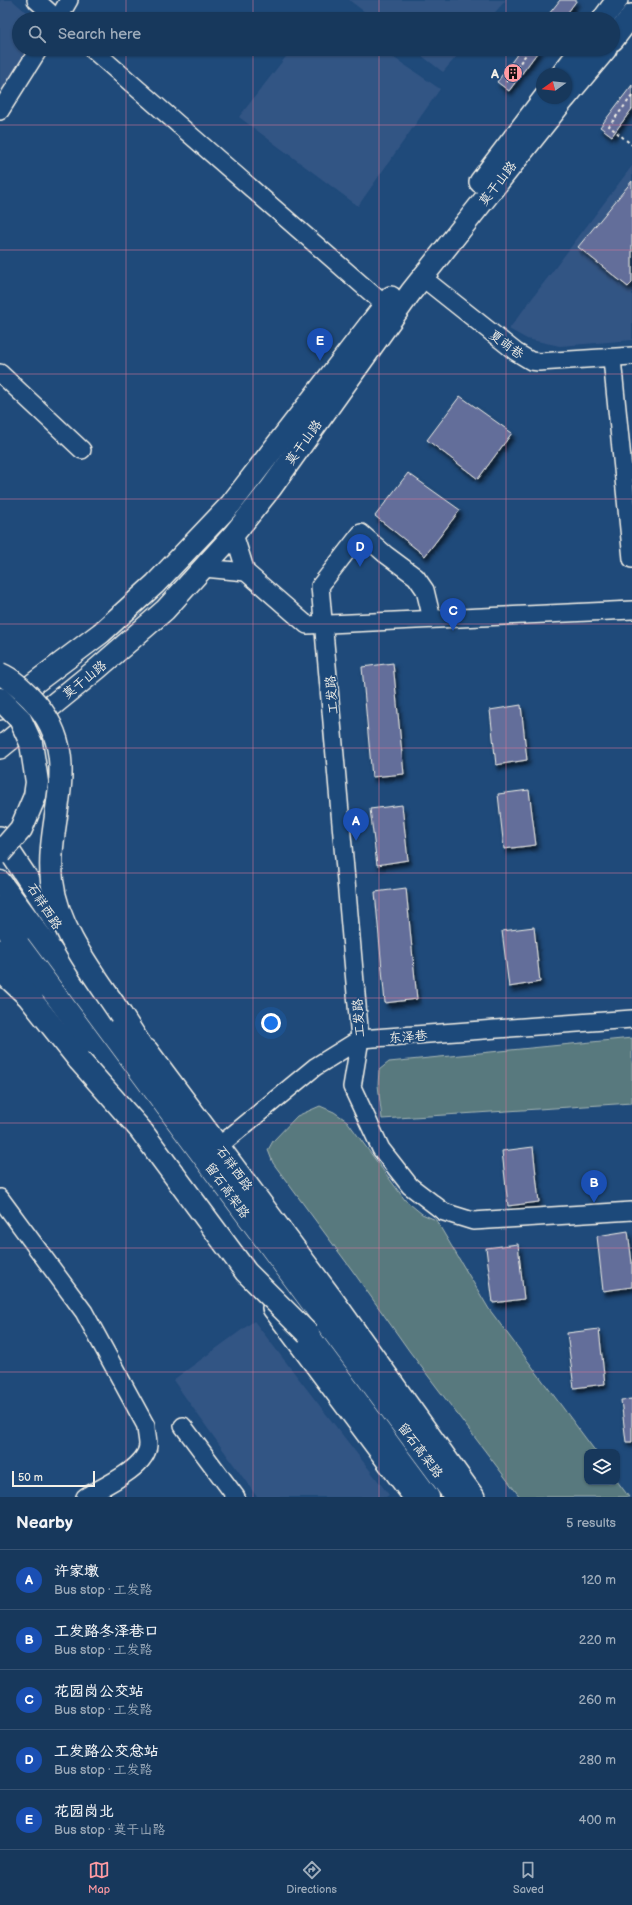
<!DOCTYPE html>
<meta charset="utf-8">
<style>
body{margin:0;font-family:"Balsamiq Sans","LXGW WenKai TC",sans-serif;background:#203f62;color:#f1f3f6}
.controls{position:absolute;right:12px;bottom:12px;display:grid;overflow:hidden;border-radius:8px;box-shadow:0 1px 3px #0004}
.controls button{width:36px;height:36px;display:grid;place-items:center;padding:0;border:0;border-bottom:1px solid #365272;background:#17385c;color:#f1f3f6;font:20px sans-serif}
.compass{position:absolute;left:536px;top:68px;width:36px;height:36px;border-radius:50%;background:#17385c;box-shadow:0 1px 3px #0004;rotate:255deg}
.scale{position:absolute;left:12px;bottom:10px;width:83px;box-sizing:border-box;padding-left:4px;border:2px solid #f4f1e8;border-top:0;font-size:11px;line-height:14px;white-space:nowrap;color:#f4f1e8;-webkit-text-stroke:3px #1f4a7a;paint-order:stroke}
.you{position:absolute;left:271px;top:1023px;width:14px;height:14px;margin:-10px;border:3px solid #fff;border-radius:50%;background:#1a73e8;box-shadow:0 0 0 6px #1a73e833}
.badge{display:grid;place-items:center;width:26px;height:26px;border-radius:50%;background:#ff9aa2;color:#fff;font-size:13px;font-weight:700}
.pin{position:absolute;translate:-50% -33px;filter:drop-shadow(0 1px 2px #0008)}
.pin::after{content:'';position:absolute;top:21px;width:14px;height:12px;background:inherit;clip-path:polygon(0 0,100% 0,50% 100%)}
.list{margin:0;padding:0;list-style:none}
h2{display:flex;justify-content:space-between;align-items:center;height:52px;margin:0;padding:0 16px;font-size:17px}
h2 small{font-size:13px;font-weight:400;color:#9eacbb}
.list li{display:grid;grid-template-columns:26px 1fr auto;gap:12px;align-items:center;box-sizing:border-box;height:60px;padding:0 16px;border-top:1px solid #365272}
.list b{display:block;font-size:15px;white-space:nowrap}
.list p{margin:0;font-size:13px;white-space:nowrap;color:#9eacbb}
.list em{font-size:13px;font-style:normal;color:#9eacbb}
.icon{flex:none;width:22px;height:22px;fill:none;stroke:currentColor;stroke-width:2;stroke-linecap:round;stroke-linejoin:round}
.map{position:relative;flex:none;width:632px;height:1497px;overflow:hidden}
.search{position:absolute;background:#17385c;box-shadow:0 1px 3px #0004;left:12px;right:12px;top:12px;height:44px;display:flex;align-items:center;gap:10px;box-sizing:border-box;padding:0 14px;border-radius:22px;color:#9eacbb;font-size:15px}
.sheet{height:352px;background:#17385c}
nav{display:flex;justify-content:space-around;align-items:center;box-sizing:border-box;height:56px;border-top:1px solid #365272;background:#17385c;font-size:11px;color:#9eacbb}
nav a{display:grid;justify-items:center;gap:2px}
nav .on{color:#ff9aa2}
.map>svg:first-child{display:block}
</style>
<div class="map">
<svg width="632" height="1497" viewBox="0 0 632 1497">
<defs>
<filter id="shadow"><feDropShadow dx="2.5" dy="4.5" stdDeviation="2" flood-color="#0009"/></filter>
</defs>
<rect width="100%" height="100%" fill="#1f4a7a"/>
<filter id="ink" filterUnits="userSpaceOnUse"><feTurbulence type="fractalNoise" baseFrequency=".025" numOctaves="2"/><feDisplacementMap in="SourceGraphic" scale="8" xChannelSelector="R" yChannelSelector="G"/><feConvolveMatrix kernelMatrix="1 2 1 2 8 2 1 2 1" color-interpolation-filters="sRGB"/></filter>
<g filter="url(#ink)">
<g fill="#335584">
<polygon points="0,0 12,0 34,19 19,19 19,49 29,49 0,96"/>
<polygon points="349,0 506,0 489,19 374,19"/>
<polygon points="292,49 381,49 440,89 358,206 239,117"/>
<polygon points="413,49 463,49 443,72"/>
<polygon points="632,166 632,340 560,346 527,339 509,329"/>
<polygon points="254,1321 389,1495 386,1497 257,1497 173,1380"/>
</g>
<g fill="#58797e" stroke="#a6b5b3">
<polygon points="632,1038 632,1103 382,1119 378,1085 379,1070 389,1062"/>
<polygon points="320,1106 334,1112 347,1121 405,1200 422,1214 436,1220 489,1309 596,1452 587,1452 587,1482 617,1482 617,1481 629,1497 520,1497 410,1352 352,1270 273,1163 268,1150 273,1141 297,1116"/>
</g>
<g fill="#636e9a" stroke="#f4f1e8" filter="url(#shadow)">
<polygon points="560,0 577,0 563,19 545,19"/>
<polygon points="521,49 540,49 509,91 497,82"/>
<polygon points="632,85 632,109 612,136 600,127"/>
<polygon points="632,181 632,283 628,287 578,247"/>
<polygon points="460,396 512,433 478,479 427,440"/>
<polygon points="408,473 460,510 425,556 375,516"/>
<polygon points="393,663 404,774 372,777 362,667"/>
<polygon points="521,705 527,760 496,765 490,710"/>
<polygon points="529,790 536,845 504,849 498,794"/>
<polygon points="402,805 408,860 377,865 370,809"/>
<polygon points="406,888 417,999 385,1003 375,892"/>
<polygon points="534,927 540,982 509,987 502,931"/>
<polygon points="533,1147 539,1202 508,1206 502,1151"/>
<polygon points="628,1231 632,1263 632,1287 603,1291 597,1236"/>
<polygon points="518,1244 524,1299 493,1303 486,1248"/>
<polygon points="599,1329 605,1384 574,1388 567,1333"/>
<polygon points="632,1399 632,1442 626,1442 621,1400"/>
</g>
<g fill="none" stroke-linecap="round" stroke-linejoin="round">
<g stroke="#f4f1e8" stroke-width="20">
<g id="minor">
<polyline points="36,0 57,19"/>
<polyline points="58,19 69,0"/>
<polyline points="92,49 385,305"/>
<polyline points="0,111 39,49"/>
<polyline points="423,278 516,352 531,361 539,362 632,356"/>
<polyline points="612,359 632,559"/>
<polyline points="0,373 82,450"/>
<polyline points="234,534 246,572 307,625 632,610"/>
<polyline points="204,568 246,572"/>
<polyline points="432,619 425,590 416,577 385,554 361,533 320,586 360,1039 352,1087 381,1149 410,1186 444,1212 473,1221 632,1211"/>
<polyline points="219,1146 315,1067 360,1039 632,1019"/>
<path d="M0,1198L84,1312L146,1426C146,1432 148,1439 148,1445C147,1468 102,1487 85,1497"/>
<polyline points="183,1426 236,1497"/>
</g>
</g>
<g stroke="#f4f1e8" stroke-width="24">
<g id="major">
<polyline points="603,19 617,0"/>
<polyline points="613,40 632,15"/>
<polyline points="562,74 581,49"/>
<polyline points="566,97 606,49"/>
<polyline points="480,182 544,98"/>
<polyline points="0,709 101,633 155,584 231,504 391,297"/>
<polyline points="0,748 97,669 165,610 234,534 271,488 411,292 565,98"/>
<polyline points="0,837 63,932"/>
<polyline points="0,907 19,933"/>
<polyline points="0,950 33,992"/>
<polyline points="147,1050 331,1297 474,1497"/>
<polyline points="273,1308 414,1497"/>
</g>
</g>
<g stroke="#f4f1e8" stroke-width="25">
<g id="highway">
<polyline points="0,882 456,1497"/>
<polyline points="0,920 428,1497"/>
<polyline points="0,970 28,996 79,1060"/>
<polyline points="121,1015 155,1068"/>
</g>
</g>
<g stroke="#f4f1e8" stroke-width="2" stroke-dasharray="3 3" stroke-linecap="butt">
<polyline points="506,82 530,49"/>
<polyline points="632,96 609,126 632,145"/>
</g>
<use href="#minor" stroke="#1f4a7a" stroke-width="17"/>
<use href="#major" stroke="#1f4a7a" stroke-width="21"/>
<use href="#highway" stroke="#1f4a7a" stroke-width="22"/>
<g stroke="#f4f1e8" stroke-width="25" stroke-linecap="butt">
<g id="highway-bridge">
<path d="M0,674C12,679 22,689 31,698C87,756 45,814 52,881C58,931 94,974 121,1015"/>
<polyline points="0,699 20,719 31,743 37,782 35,796 21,829 0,853"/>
<polyline points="79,1060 140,1129 246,1272 308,1334"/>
</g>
</g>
<use href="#highway-bridge" stroke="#1f4a7a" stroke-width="22"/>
</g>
</g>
<path fill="none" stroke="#d87a9a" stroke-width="1" stroke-opacity="0.55" d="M126,0V19M253,0V19M379,0V19M506,0V19M126,49V1497M253,49V1497M379,49V1497M506,49V1497M0,125H632M0,250H632M0,374H632M0,499H632M0,624H632M0,748H632M0,873H632M0,998H632M0,1123H632M0,1248H632M0,1372H632"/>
<defs>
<g id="building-disc" transform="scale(1)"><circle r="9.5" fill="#ff9aa2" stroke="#1f4a7a"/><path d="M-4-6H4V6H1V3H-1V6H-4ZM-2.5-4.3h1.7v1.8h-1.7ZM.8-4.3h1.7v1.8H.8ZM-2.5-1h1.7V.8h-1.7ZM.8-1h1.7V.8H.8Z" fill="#111"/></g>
</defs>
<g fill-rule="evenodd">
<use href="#building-disc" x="513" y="73"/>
</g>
<g text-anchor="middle" stroke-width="3.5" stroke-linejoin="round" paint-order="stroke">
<g font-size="13" font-weight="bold" fill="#f4f1e8" stroke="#1f4a7a" text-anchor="end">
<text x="499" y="78">A</text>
</g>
<g font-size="13" fill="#f4f1e8" stroke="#1f4a7a">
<text transform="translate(497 183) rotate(-52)" y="5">莫干山路</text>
<text transform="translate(507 344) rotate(36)" y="5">夏萌巷</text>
<text transform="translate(303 442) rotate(-54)" y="5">莫干山路</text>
<text transform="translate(84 679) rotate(-39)" y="5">莫干山路</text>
<text transform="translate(331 695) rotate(-95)" y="5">工发路</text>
<text transform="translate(45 906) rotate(57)" y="5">石祥西路</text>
<text transform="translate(358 1018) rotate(-94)" y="5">工发路</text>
<text transform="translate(408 1036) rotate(-4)" y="5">东泽巷</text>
<text transform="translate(235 1168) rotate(54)" y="5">石祥西路</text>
<text transform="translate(228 1190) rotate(54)" y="5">留石高架路</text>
<text transform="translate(421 1450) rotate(53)" y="5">留石高架路</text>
</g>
</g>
</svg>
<div class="controls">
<button><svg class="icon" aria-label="layers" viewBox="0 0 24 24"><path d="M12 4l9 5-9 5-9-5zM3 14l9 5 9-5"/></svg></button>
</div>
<svg class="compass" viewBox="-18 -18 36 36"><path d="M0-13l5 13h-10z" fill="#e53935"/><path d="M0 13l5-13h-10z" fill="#9eacbb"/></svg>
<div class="scale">50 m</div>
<div class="you"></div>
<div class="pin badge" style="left:356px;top:841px;background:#1a4fb4">A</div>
<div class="pin badge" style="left:594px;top:1203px;background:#1a4fb4">B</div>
<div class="pin badge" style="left:453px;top:631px;background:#1a4fb4">C</div>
<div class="pin badge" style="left:360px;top:567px;background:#1a4fb4">D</div>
<div class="pin badge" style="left:320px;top:361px;background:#1a4fb4">E</div>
<div class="search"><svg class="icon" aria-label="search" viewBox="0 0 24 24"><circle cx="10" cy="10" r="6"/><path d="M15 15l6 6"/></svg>Search here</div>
</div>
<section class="sheet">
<h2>Nearby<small>5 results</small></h2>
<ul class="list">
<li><span class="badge" style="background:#1a4fb4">A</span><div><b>许家墩</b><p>Bus stop · 工发路</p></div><em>120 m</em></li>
<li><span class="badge" style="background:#1a4fb4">B</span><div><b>工发路冬泽巷口</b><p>Bus stop · 工发路</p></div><em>220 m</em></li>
<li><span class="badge" style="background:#1a4fb4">C</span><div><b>花园岗公交站</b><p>Bus stop · 工发路</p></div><em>260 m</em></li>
<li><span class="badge" style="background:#1a4fb4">D</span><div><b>工发路公交总站</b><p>Bus stop · 工发路</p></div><em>280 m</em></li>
<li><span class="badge" style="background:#1a4fb4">E</span><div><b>花园岗北</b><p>Bus stop · 莫干山路</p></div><em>400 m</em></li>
</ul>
</section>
<nav>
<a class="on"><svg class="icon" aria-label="map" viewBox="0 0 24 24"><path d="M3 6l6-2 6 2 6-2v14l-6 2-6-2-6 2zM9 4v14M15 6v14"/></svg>Map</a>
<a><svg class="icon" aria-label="directions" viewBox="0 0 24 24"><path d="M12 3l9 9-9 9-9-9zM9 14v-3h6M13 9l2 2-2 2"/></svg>Directions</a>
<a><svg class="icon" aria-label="saved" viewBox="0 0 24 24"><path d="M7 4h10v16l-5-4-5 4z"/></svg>Saved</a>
</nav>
